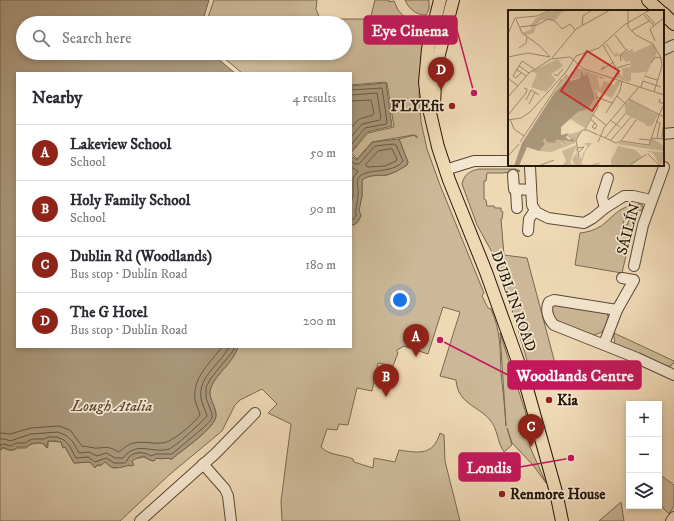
<!DOCTYPE html>
<meta charset="utf-8">
<style>
body{margin:0;font-family:"IM FELL DW Pica",serif;background:#f7f7f7;color:#2b2b33}
.controls{position:absolute;right:12px;bottom:12px;display:grid;overflow:hidden;border-radius:0px;box-shadow:0 2px 6px #0003}
.controls button{width:36px;height:36px;display:grid;place-items:center;padding:0;border:0;border-bottom:1px solid #e1e1e2;background:#fff;color:#2b2b33;font:20px sans-serif}
.you{position:absolute;left:400px;top:300px;width:14px;height:14px;margin:-10px;border:3px solid #fff;border-radius:50%;background:#1a73e8;box-shadow:0 0 0 6px #1a73e833}
.badge{display:grid;place-items:center;width:26px;height:26px;border-radius:50%;background:#8f2418;color:#fff;font-size:13px;font-weight:700}
.pin{position:absolute;translate:-50% -33px;filter:drop-shadow(0 1px 2px #0008)}
.pin::after{content:'';position:absolute;top:21px;width:14px;height:12px;background:inherit;clip-path:polygon(0 0,100% 0,50% 100%)}
.list{margin:0;padding:0;list-style:none}
h2{display:flex;justify-content:space-between;align-items:center;height:52px;margin:0;padding:0 16px;font-size:17px}
h2 small{font-size:13px;font-weight:400;color:#7c7c81}
.list li{display:grid;grid-template-columns:26px 1fr auto;gap:12px;align-items:center;box-sizing:border-box;height:56px;padding:0 16px;border-top:1px solid #e1e1e2}
.list b{display:block;font-size:15px;white-space:nowrap}
.list p{margin:0;font-size:13px;white-space:nowrap;color:#7c7c81}
.list em{font-size:13px;font-style:normal;color:#7c7c81}
.icon{flex:none;width:22px;height:22px;fill:none;stroke:currentColor;stroke-width:2;stroke-linecap:round;stroke-linejoin:round}
.map{position:relative;flex:none;width:674px;height:521px;overflow:hidden}
.search{position:absolute;background:#fff;box-shadow:0 2px 6px #0003;left:16px;top:16px;width:336px;height:44px;display:flex;align-items:center;gap:10px;box-sizing:border-box;padding:0 14px;border-radius:22px;color:#7c7c81;font-size:15px}
.panel{position:absolute;background:#fff;box-shadow:0 2px 6px #0003;left:16px;top:72px;width:336px;height:276px;border-radius:0px}
.map>svg:first-child{display:block}
</style>
<div class="map">
<svg width="674" height="521" viewBox="0 0 674 521">
<rect width="100%" height="100%" fill="#efd9b5"/>
<filter id="stains"><feTurbulence type="fractalNoise" baseFrequency=".005" numOctaves="4"/><feColorMatrix values="0 0 0 0 .2 0 0 0 0 .09 0 0 0 0 .02 0 0 0 .5 -.17"/></filter>
<radialGradient id="worn" r=".72"><stop offset=".6" stop-color="#630" stop-opacity="0"/><stop offset="1" stop-color="#630" stop-opacity=".3"/></radialGradient>
<g fill="#ccb898" stroke="#786850">
<path d="M214,0H317L316,9L320,19H365L370,25L371,16L375,0H389V2L394,1L398,10L408,21L424,29L419,94L421,122L427,149L440,185L484,293L482,296L488,308L491,309C501,332 500,349 501,373C503,391 505,409 506,426L500,333L529,423L530,447L546,483L533,465L512,443L507,428L512,445L504,452C497,442 498,429 490,420C477,405 458,404 456,380L440,376L460,312L443,307L428,354L404,346L397,350V352L398,353L393,366L378,363L372,391L357,388L348,425L339,424L337,430L327,429L321,447C330,456 341,454 353,459L354,462L373,468L374,458L395,462L399,450C419,453 433,456 440,433L444,435L445,461L460,521H282L281,501L291,424L268,413L277,404L262,389L240,400L235,405L222,431L169,475L120,521H0V450L3,448C8,450 13,452 17,448H26C31,443 36,443 42,443L47,448L48,447V441L61,442L63,448L65,447L74,463L90,462L95,468L97,465L99,466L105,462L111,467L114,468L129,465L130,466L133,465L132,461L133,459L144,457L150,460L154,461L156,458C161,460 167,457 172,459C182,450 218,427 216,414C215,404 207,397 211,387C216,374 233,363 238,347H351V224L354,225L358,222L361,216L359,210L362,196V180C369,174 378,176 387,175C394,173 400,169 407,165L408,162L399,139L414,135L417,138V136L413,135L372,142L357,159L351,153L368,133L394,127L387,83L385,82L351,85V73H242L218,53H345V23H206Z"/>
<path d="M405,0H429V9L426,15C416,15 409,9 405,0Z"/>
<path d="M479,169H516L520,171L502,173H487L486,181H484V199L486,200L487,206H494L495,208H501V211L503,212L502,219H501L504,255L527,258L556,367L536,372L532,377L498,263L477,225L462,184C464,175 469,171 479,169Z"/>
<path d="M639,203L642,205L643,207L642,211L639,210L634,220L622,273L575,265L580,233C588,232 595,230 601,226C611,219 618,208 630,206L629,216L625,218L623,224L627,225L632,214L633,206L637,207Z"/>
<path d="M554,303L606,312C611,319 607,326 602,332L594,335L557,322L553,318L552,305Z"/>
<polygon points="614,333 674,361 674,363 671,365 671,366 666,366 615,344 614,343 615,340 614,338"/>
<polygon points="659,474 674,485 674,506 669,514 659,504"/>
<polygon points="621,502 624,521 599,521"/>
</g>
<g fill="#aa977b" stroke="#74644d">
<path d="M0,0H209L202,23H23V53H211L235,73H17V347H238C233,363 216,374 211,387C207,397 215,404 216,414C218,427 182,449 172,459C167,457 161,460 156,458L154,461L150,460L144,456L137,458L132,461L134,465L130,466L129,465C125,467 114,469 111,467C108,465 107,463 105,462L102,465H97L95,468L90,462L74,463L65,447L63,448L61,442L56,441H48L47,448L45,444C39,442 31,442 26,447H17C13,452 8,450 3,447L0,450Z"/>
<polygon points="386,83 392,126 367,132 351,152 351,86"/>
<path d="M399,139L408,162L407,165C401,169 394,173 387,175C378,176 369,174 362,180V196L359,210L361,216L354,225L351,224V156L357,160L373,142Z"/>
</g>
<g fill="none" stroke-linecap="round" stroke-linejoin="round">
<g stroke="#675842" stroke-width="1">
<polyline points="351,90 382,88 387,122 386,124 365,128 351,145"/>
<polyline points="351,95 377,93 381,118 380,120 362,124 351,137"/>
<polyline points="351,101 371,100 374,113 373,115 359,119 351,128"/>
<polygon points="392,149 397,159 396,161 385,166 368,167 366,166 366,164 378,151"/>
<path d="M351,161L355,164H359L375,146L394,144L396,145L403,161C393,175 363,167 358,179C356,183 359,189 358,194C358,202 355,208 356,216L354,219L351,220"/>
<polyline points="351,167 358,171 353,178 353,195 351,203"/>
<path d="M0,433L10,434L31,428L59,426L70,430L82,446C88,446 94,449 99,448C107,447 111,447 118,452C123,450 127,444 134,443C144,441 153,444 162,443C172,443 194,423 200,415C199,410 196,405 195,400C192,378 210,363 222,347"/>
<path d="M0,439H5L10,441L31,434L58,432L67,436L73,442L79,453L89,452L97,456L106,453L115,458H123C137,440 152,454 169,449C175,447 202,422 207,416C206,410 202,405 201,398C198,376 220,365 229,347"/>
<path d="M0,445L4,444L10,446L16,443H25L32,439H44L48,437H57L64,440L69,445L76,458L88,457L95,462L106,458L114,463H125C127,461 128,459 129,457C135,451 145,452 151,456L156,454H172L203,428L209,422L212,418V414L206,398V387L211,378L233,351L234,347"/>
</g>
<g stroke="#574834" stroke-width="12">
<g id="minor">
<polyline points="663,50 674,45"/>
<polyline points="663,134 674,133"/>
<polyline points="530,167 532,205 536,212 548,218 584,223 593,218 605,208 624,196 633,196 651,200"/>
<polyline points="445,170 474,161 509,161"/>
<polyline points="513,175 514,189 531,190"/>
<polyline points="516,190 517,208"/>
<polyline points="605,208 602,197 608,178"/>
<polyline points="528,231 529,219 535,210"/>
<polyline points="634,266 643,225 664,167"/>
<path d="M617,310L554,300L549,302C545,309 548,319 554,325L637,358L674,375"/>
<polyline points="604,344 617,310 634,280 622,278"/>
<polyline points="203,464 225,489 228,496 231,521"/>
<polyline points="140,521 216,453 255,413"/>
<polyline points="671,521 674,517"/>
</g>
</g>
<g stroke="#241809" stroke-width="14">
<g id="major">
<polyline points="440,0 428,49 425,82 427,100 438,147 449,180 486,272 524,378 556,492 562,521"/>
<polyline points="648,0 660,11"/>
<polyline points="663,13 674,24"/>
<polyline points="434,104 436,66 453,0"/>
</g>
</g>
<use href="#minor" stroke="#f5e6cf" stroke-width="10"/>
<use href="#major" stroke="#efd9b5" stroke-width="12"/>
</g>
<g fill="#8f2418" stroke="#f5e6cf" stroke-width="1.5">
<circle cx="452" cy="106" r="4"/>
<circle cx="549" cy="400" r="4"/>
<circle cx="502" cy="494" r="4"/>
</g>
<g text-anchor="middle" stroke-width="3.5" stroke-linejoin="round" paint-order="stroke">
<g font-size="15" font-weight="bold" fill="#241809" stroke="#f5e6cf" text-anchor="start">
<text x="444" y="111" text-anchor="end">FLYEfit</text>
<text x="557" y="405">Kia</text>
<text x="510" y="499">Renmore House</text>
</g>
<g font-size="15" fill="#241809" stroke="#f5e6cf">
<text transform="translate(628 229) rotate(-75)" y="5">SÁILÍN</text>
<text transform="translate(514 301) rotate(70)" y="5">DUBLIN ROAD</text>
</g>
<g font-size="16" font-style="italic" fill="#5a4b37" stroke="#f5e6cf">
<text x="112" y="411">Lough Atalia</text>
</g>
</g>
<g transform="translate(508 10)">
<rect width="156" height="156" fill="#efd9b5"/>
<path d="M44,0H67L54,2L47,10H33L28,15L26,23L18,25L14,23L24,19L22,16L28,8ZM99,33L107,45L108,42L111,45L124,39L126,42L145,34L149,42L132,76L138,62L123,63V70L121,72L108,68L107,63L115,66L114,58L123,57L122,51L118,52L112,45L107,47L98,35L96,36ZM50,49L55,56L43,64L48,70L38,82L23,77L29,64L24,61ZM67,57L97,68L93,69L89,66L92,79L96,71L106,75L108,71H113L104,88L87,80L89,96L77,118L62,109L70,102L80,99L87,88L79,63L76,66L73,61L72,67L64,70L60,68L46,82L13,133L58,64L61,66L64,61L67,62ZM122,90L150,105L144,116H138V114L117,104V95ZM73,121L67,133L43,142L31,141L37,134L35,131L37,128L39,131L53,130L54,134L57,136L55,130L66,132L58,125ZM144,128L156,136V141L110,134L113,132L140,136ZM79,133H84L77,142L73,154L82,155L92,152L90,156H67L64,149L69,142L66,137L67,142L65,143L62,153L66,155L54,156L58,151L54,141L68,135L70,147L74,148L75,143L79,138V135L75,134ZM110,136L128,140L134,147L123,156H103V150ZM138,141L156,142L154,154L152,155L145,143Z" fill="#ccb898"/>
<path d="M73,61L76,66L79,63L87,88L80,99L70,102L53,117V125L61,123L58,127L61,130L65,128L66,132L55,130L57,136L53,130H48L47,133L39,132L37,128L35,131L37,134L31,141L19,137L11,156H6L14,133L47,82L61,68L63,71L72,68Z" fill="#aa977b"/>
<path fill="none" stroke="#9e8c70" stroke-width="1" d="M120,0V17L128,25L145,34L153,48L154,56L146,82M138,4L148,15M136,5L146,16M8,9L14,23L32,36L42,47M74,15L75,6L84,0M12,17L29,15L40,9L47,11L54,19L62,14L67,20M123,21L141,11M0,24L7,8L29,6L43,0M107,25L118,40M147,31L142,19L156,8M95,35L112,65M11,38L18,33L19,27M0,47L20,43L42,47M44,48L68,19L102,0M43,49L62,47L76,59L156,85M113,51L112,45L120,39M143,53L147,47L153,48M11,56L21,63M96,56L93,60L106,52M109,58L122,54M8,59L18,66M13,63L8,68L5,66L14,51L26,59M46,64L49,66L55,59M137,66L149,70M0,68L10,76M133,77L135,71L153,77M88,82L90,96L77,119L90,125M109,86L118,94M0,87L21,63L43,49M89,87L104,93M121,89L156,107M18,90L23,80L31,85M21,94L27,82M98,103L112,81L114,71M1,104L18,83L19,79L16,78M85,105L98,115M151,105L156,94L151,92L152,89M2,109L6,119L16,126M82,109L87,113L89,115L87,119L84,117L87,113M0,110L13,108L22,102L58,62L68,46L91,38L116,15L142,0M102,110L112,117M148,111L152,113L149,128M91,125L108,133L113,131M97,128L117,104M143,128L156,129M131,129L143,130M154,129L155,117M102,131L123,107M113,131L141,135L151,105M113,131L128,110M12,132L54,69M90,132L96,118L131,77M70,138L76,137L71,142M140,144L152,156M0,146L11,134M71,147L68,130L74,120H78M123,154L139,144M30,156L46,150"/>
<path fill="#d62828" fill-opacity="0.15" stroke="#d62828" stroke-width="2" d="M79,41L111,61L84,101L53,81Z"/>
<rect width="156" height="156" fill="none" stroke="#241809" stroke-width="2"/>
</g>
<path fill="none" stroke="#c2185b" stroke-width="1.5" d="M474 93L457 30M440 340L508 375M571 458L520 467"/>
<g fill="#c2185b" stroke="#f5e6cf" stroke-width="1.5">
<circle cx="474" cy="93" r="4"/>
<circle cx="440" cy="340" r="4"/>
<circle cx="571" cy="458" r="4"/>
</g>
<g fill="#c2185b" stroke="#c2185b" stroke-width="1.5">
<rect x="364" y="16" width="93" height="28" rx="4"/>
<rect x="508" y="361" width="133" height="28" rx="4"/>
<rect x="459" y="453" width="61" height="28" rx="4"/>
</g>
<g font-size="16" text-anchor="middle" font-weight="bold" fill="#fff">
<text x="410" y="36">Eye Cinema</text>
<text x="575" y="381">Woodlands Centre</text>
<text x="489" y="473">Londis</text>
</g>
<rect width="100%" height="100%" filter="url(#stains)"/>
<rect width="100%" height="100%" fill="url(#worn)"/>
</svg>
<div class="controls">
<button>+</button>
<button>−</button>
<button><svg class="icon" aria-label="layers" viewBox="0 0 24 24"><path d="M12 4l9 5-9 5-9-5zM3 14l9 5 9-5"/></svg></button>
</div>
<div class="you"></div>
<div class="pin badge" style="left:416px;top:357px">A</div>
<div class="pin badge" style="left:386px;top:397px">B</div>
<div class="pin badge" style="left:531px;top:447px">C</div>
<div class="pin badge" style="left:441px;top:90px">D</div>
<div class="search"><svg class="icon" aria-label="search" viewBox="0 0 24 24"><circle cx="10" cy="10" r="6"/><path d="M15 15l6 6"/></svg>Search here</div>
<section class="panel">
<h2>Nearby<small>4 results</small></h2>
<ul class="list">
<li><span class="badge">A</span><div><b>Lakeview School</b><p>School</p></div><em>50 m</em></li>
<li><span class="badge">B</span><div><b>Holy Family School</b><p>School</p></div><em>90 m</em></li>
<li><span class="badge">C</span><div><b>Dublin Rd (Woodlands)</b><p>Bus stop · Dublin Road</p></div><em>180 m</em></li>
<li><span class="badge">D</span><div><b>The G Hotel</b><p>Bus stop · Dublin Road</p></div><em>200 m</em></li>
</ul>
</section>
</div>
